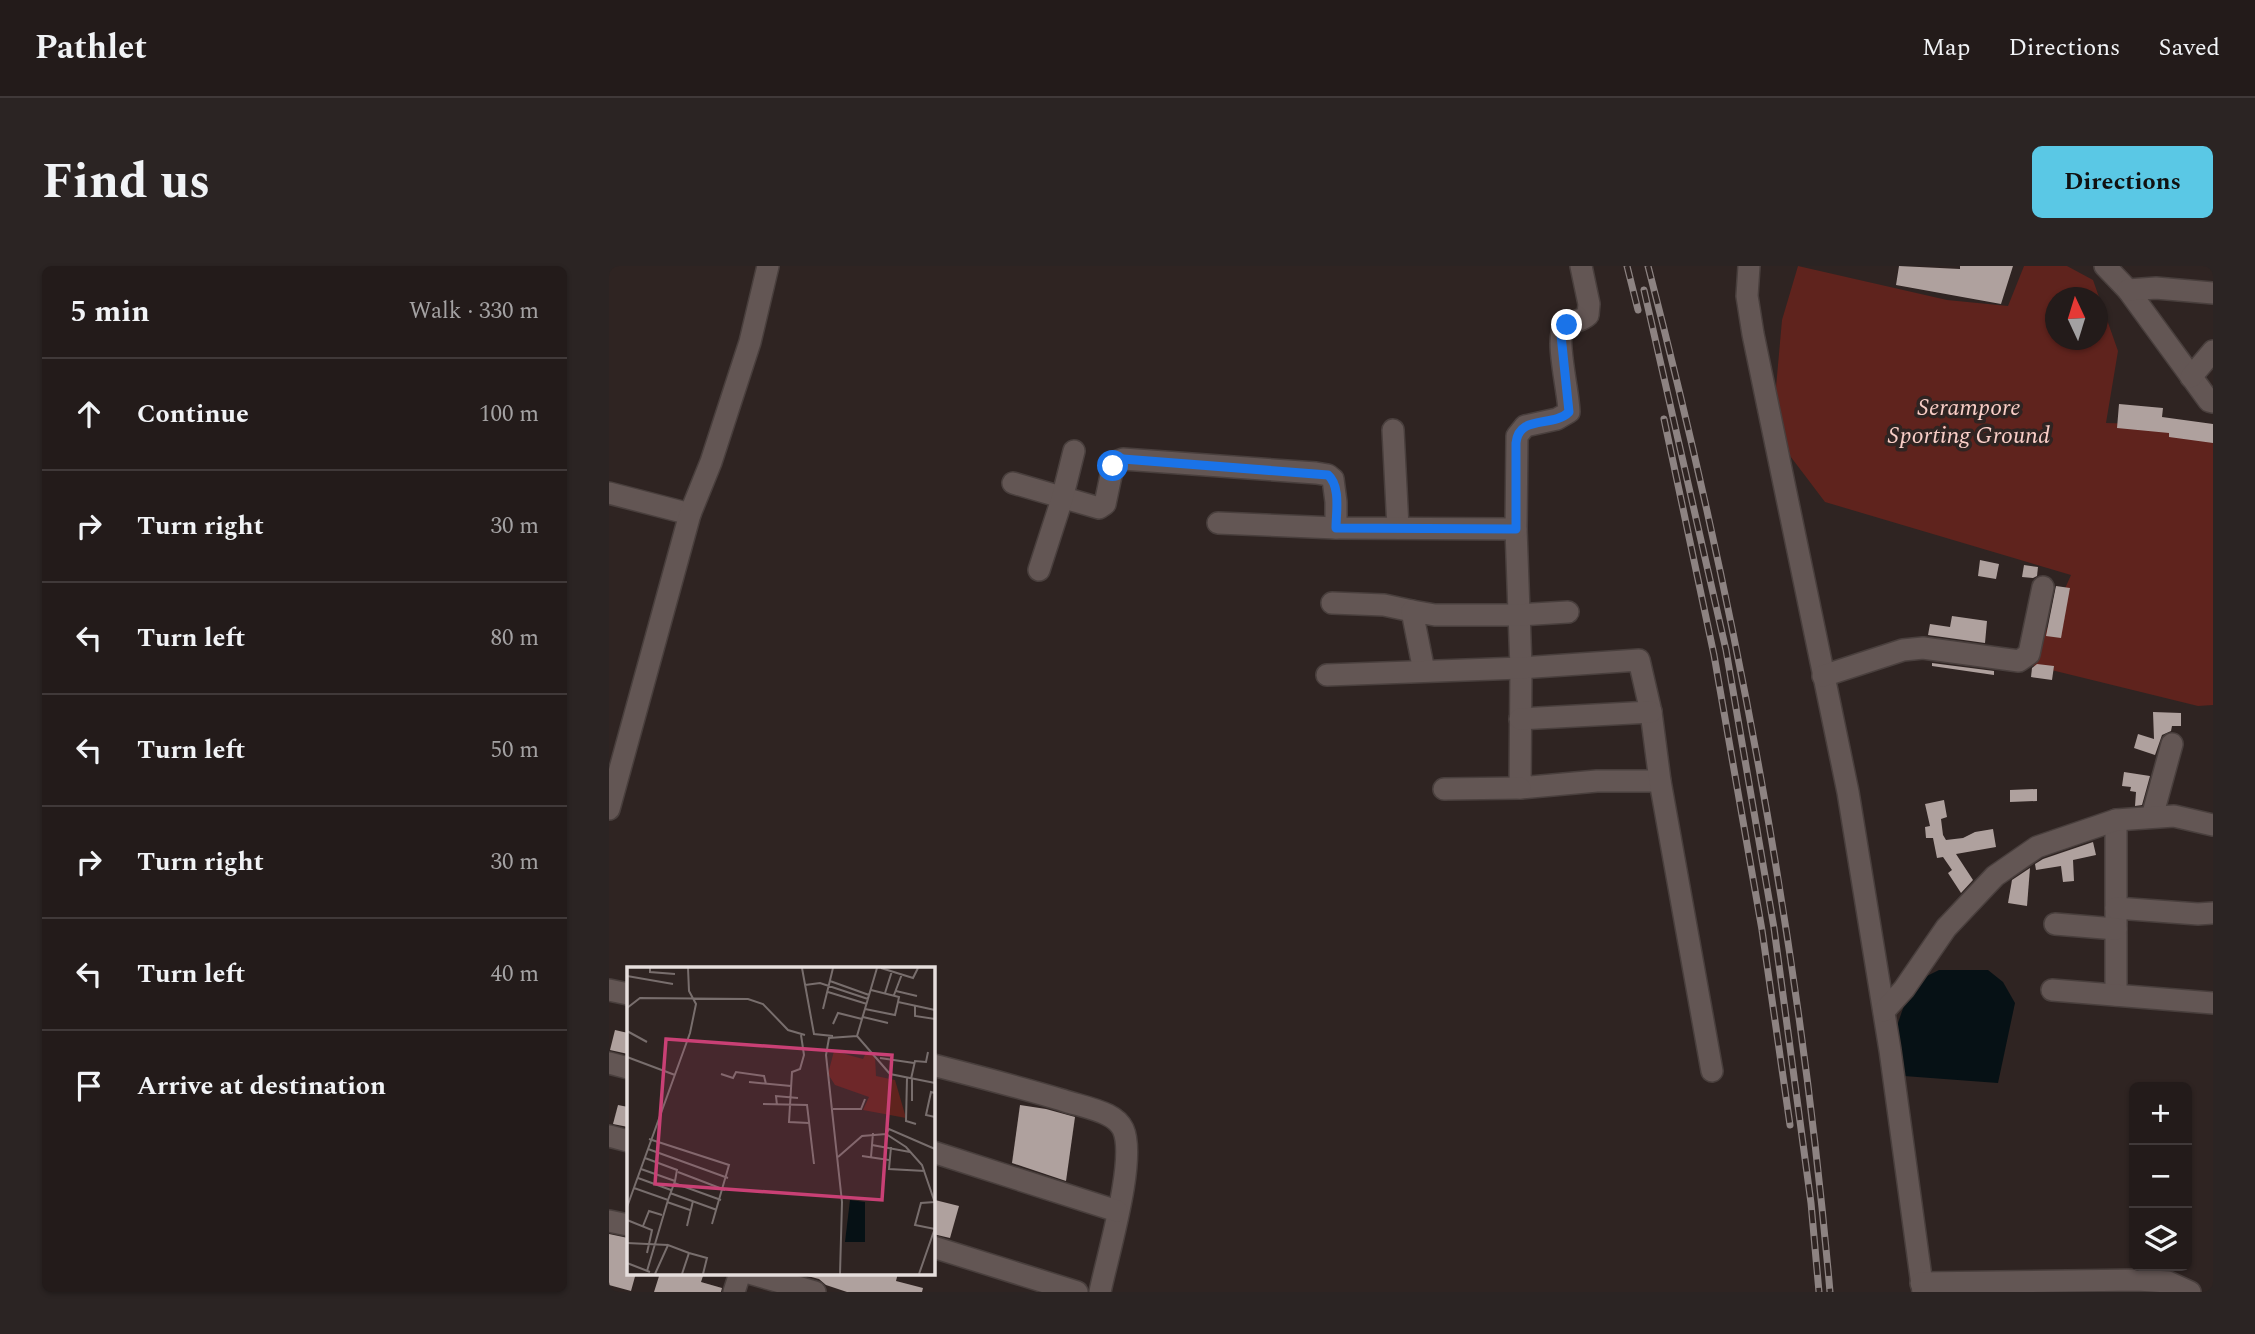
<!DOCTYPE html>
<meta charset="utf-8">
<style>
body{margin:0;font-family:Spectral,serif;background:#2b2423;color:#f1f3f6}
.controls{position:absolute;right:21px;bottom:21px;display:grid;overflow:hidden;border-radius:10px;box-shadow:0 2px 5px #0004}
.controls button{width:63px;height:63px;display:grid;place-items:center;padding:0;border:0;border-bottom:2px solid #403939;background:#231b1a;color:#f1f3f6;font:35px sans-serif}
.compass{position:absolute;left:1436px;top:21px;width:63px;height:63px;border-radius:50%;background:#231b1a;box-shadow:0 2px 5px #0004;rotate:356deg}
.stop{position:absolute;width:21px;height:21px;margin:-16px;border:5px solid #1a73e8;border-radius:50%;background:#fff}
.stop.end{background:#1a73e8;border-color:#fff;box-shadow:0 2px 7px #0008}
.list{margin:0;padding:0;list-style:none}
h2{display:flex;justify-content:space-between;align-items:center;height:91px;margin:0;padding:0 28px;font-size:30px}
h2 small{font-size:23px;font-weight:400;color:#a3a1a2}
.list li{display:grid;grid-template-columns:46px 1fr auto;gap:21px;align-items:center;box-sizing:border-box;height:112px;padding:0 28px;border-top:2px solid #403939}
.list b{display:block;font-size:26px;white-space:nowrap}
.list em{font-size:23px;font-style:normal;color:#a3a1a2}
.icon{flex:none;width:38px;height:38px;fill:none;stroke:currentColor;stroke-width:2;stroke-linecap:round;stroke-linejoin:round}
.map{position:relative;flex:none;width:1604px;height:1026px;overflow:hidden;border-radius:10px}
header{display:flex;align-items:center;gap:42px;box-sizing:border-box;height:98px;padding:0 35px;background:#231b1a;border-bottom:2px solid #403939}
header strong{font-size:33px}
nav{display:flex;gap:38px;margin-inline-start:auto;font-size:24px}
.intro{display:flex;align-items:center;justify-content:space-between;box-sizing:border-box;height:168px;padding:0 42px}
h1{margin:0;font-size:49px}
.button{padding:18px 32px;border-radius:10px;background:#5ac8e5;color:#111;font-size:24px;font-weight:700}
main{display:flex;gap:42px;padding:0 42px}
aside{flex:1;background:#231b1a;border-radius:10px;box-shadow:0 2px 5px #0004}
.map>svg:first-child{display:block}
</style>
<header>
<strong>Pathlet</strong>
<nav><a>Map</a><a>Directions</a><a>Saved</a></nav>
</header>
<div class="intro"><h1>Find us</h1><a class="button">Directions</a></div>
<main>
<aside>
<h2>5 min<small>Walk · 330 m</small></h2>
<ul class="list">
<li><svg class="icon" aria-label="ahead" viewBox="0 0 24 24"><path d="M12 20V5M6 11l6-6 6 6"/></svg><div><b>Continue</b></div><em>100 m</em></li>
<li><svg class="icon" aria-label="right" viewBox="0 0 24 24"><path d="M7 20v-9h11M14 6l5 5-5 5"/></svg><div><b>Turn right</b></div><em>30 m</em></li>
<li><svg class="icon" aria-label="left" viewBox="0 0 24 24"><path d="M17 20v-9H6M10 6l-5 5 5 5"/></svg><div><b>Turn left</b></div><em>80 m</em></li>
<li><svg class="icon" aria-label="left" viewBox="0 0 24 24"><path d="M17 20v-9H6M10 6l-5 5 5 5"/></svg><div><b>Turn left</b></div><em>50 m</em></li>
<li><svg class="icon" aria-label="right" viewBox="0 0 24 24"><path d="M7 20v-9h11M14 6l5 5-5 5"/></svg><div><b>Turn right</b></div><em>30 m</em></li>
<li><svg class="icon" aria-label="left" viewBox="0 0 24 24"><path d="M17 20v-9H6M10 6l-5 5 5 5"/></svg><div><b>Turn left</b></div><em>40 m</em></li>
<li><svg class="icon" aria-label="arrive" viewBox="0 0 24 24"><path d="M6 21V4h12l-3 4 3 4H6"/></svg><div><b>Arrive at destination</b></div></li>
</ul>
</aside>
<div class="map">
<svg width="1604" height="1026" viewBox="0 0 1604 1026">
<rect width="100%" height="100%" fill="#2f2422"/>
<path fill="#5f231d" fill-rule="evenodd" d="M1189,0L1338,34L1399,40L1415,0H1458L1484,14L1509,85L1497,157L1534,158L1604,169V439L1589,440L1422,399L1462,309L1216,236L1163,166L1173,54ZM1447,32H1489V74H1447Z"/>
<polygon fill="#061115" points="1330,704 1379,704 1394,716 1406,737 1389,817 1295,810 1282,777 1298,731 1310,714"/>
<g fill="#afa19e">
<polygon points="1290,0 1351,3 1351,0 1404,0 1392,38 1287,19"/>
<polygon points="1510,138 1554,142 1553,151 1604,158 1604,177 1560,171 1560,167 1508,162"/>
<polygon points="1371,294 1390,298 1387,313 1369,310"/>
<polygon points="1415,299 1429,301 1428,310 1424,312 1413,311"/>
<polygon points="1447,320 1461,322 1452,372 1437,370"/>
<polygon points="1343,350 1378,355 1376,377 1319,369 1321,358 1341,361"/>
<polygon points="1323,397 1385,405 1385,409 1323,400"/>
<polygon points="1428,398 1445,400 1443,414 1422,411 1423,402"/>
<polygon points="1544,446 1572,447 1572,460 1563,460 1562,465 1553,469 1546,489 1525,482 1529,468 1545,473"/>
<polygon points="1515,506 1541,510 1533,539 1526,540 1527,526 1521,525 1522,521 1513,520"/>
<polygon points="1428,523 1428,535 1401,536 1401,524"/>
<polygon points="1335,534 1338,551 1332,553 1334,569 1337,574 1354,572 1366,566 1384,563 1387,581 1347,588 1364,614 1352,627 1339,607 1343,604 1334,591 1328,592 1324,572 1317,572 1316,561 1321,560 1316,538"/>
<polygon points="1484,576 1487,589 1464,594 1465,615 1454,616 1452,600 1427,604 1426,598 1434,593"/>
<polygon points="1421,602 1418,640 1399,637 1403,614"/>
<polygon points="6,764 19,767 19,788 1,784"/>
<polygon points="9,839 19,841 19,861 4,858"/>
<polygon points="411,839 437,843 466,851 457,915 403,897"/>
<polygon points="326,934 350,940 341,972 324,968 324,943"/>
<polygon points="0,968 19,972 19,1007 27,1007 22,1025 0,1019"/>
<polygon points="51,1007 95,1007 92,1016 113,1022 112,1026 45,1026"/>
<polygon points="187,1007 289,1007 287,1015 314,1022 313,1026 238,1026 217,1019 210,1013"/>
</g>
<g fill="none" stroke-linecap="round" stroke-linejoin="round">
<g stroke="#493f3d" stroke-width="24">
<g id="minor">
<path d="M972,0L980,38L979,49C972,56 961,55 955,62C946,73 960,128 960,146L948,153L916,160L908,170L907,263L912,402L911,522L988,515H1051"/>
<polyline points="1140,0 1138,30 1144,68 1239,526 1281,784 1314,1026"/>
<polyline points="1496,0 1519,24 1600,135 1604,136"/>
<polyline points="1519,24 1547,22 1604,27"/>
<polyline points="1582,111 1604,85"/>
<polyline points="784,164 789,262"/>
<polyline points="404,217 490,242 496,238 504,200 506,196 514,193 707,207 719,209 724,213 727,236 727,262"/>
<polyline points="0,227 81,248"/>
<polyline points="609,257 727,262 907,263"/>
<polyline points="430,304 453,233 465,185"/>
<polyline points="723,337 775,339 803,345"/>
<polyline points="815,405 803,345 826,349 909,349 959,346"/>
<polyline points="718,409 912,402 1030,394 1042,446 1051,515 1103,805"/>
<polyline points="1214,410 1294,384 1314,382 1410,395 1420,388 1434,321"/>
<polyline points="911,453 1042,446"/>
<polyline points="835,523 911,522"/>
<polyline points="0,543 81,248 102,196 141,76 159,0"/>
<polyline points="1543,551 1563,478"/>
<polyline points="1507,554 1507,729"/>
<polyline points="1507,642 1589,648 1604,647"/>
<polyline points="1446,658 1507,663"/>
<polyline points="0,724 19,728"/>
<polyline points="1443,724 1604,737"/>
<polyline points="1275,745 1295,723 1337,662 1386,610 1428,581 1507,554 1565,550 1604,559"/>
<polyline points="0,797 19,802"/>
<path d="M324,799C367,810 410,821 453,834C468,839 485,842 499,849C505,852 511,857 514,863C528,893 498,991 491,1026"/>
<polyline points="0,870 19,875"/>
<polyline points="324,886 508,945"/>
<polyline points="0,955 19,959"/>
<polyline points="324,981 468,1026"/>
<polyline points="140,1007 206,1026"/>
<polyline points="1312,1017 1528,1014 1559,1016 1581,1026"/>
<polyline points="125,1026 131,1007"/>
</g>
</g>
<use href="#minor" stroke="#635654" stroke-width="21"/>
<g stroke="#8d8382" stroke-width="7">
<g id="rail">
<polyline points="1018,0 1029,44"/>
<path d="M1039,0C1126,336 1191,680 1221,1026"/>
<polyline points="1035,24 1117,384 1165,662 1202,937 1210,1026"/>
<polyline points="1055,153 1105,389 1153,664 1181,859"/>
</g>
</g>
<use href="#rail" stroke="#2f2422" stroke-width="4.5" stroke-dasharray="13" stroke-linecap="butt"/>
</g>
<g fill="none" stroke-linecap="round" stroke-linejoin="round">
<path stroke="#1a73e8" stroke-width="9" d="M504,200L506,196L514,193L719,209C732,220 727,247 727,262L907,263V177C910,148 944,162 960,146L952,69L958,59"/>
</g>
<g text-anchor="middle" stroke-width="7" stroke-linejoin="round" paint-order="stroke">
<g font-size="24" font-style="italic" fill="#f9cec7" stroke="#2f2422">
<text x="1360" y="149">Serampore<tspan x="1360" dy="28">Sporting Ground</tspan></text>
</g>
</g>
<g transform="translate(18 701)">
<rect width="308" height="308" fill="#2f2422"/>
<path d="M207,84L236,92L240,84L248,89L249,109L268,113L279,151L236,143L242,130L208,118L201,107Z" fill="#5f231d"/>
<path d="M223,233L238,235V275H218Z" fill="#061115"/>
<path fill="none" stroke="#786e6d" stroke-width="2" d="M23,1V5L48,7M175,1L187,67L206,69M250,1L230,69L263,107L308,116M254,1L286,11L291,1M0,9L46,17M203,14L242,28M178,18L193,16L241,32M244,23L272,30L271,35L308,43M269,24L290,29M201,25L240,37M258,26L265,4M267,28L275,7M288,39V49L308,52M0,41L13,31L121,32L136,37L161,63L178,68M196,42L206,1M238,42L268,48L271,35M236,50L261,56M206,57L211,46L235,52M0,64L20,75M174,68L177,88L173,102L165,105L162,155L182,156M0,90L48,108M253,91L287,96M94,107L106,111L109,105L137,109L139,117M280,111L279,154L289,157M284,112L288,94L299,95L301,85M122,115L164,119M308,126L304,125L299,148L308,150M285,134V112M136,137L180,138L187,197M150,138L149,129L171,131M206,142H234L238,132M259,167L262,162L308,182M22,172L102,198L85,257M245,178L283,185M264,180L262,202L298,204M21,182L101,211M235,189L262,193M211,190L235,169L259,167L279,180L295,198L308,236M244,190L246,166M14,202L48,214M51,205L98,223M11,211L44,223M47,216L94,233M7,221L41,233L48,214L50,203L18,191M43,226L90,243M40,235L63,243M0,240L63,66L69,37L62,24L61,1M0,253L25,263L20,286M16,259L22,244L35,248M60,259L66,234M308,262L288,258L294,236L308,235M0,276L41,278M0,296L23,305M20,304L41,233M28,307L41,278L62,286M55,307L62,286L80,291L76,307M213,307L215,235L199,88L202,71L230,69M292,307L308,261"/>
<path fill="#c94075" fill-opacity="0.15" stroke="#c94075" stroke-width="3.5" d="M39,72L265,88L255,233L28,217Z"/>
<rect width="308" height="308" fill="none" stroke="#e6dedd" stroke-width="3.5"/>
</g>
</svg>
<div class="controls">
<button>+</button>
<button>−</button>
<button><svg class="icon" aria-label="layers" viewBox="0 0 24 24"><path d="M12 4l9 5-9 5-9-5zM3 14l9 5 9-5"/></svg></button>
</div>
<svg class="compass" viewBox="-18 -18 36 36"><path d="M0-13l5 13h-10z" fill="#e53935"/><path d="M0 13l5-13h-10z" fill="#a3a1a2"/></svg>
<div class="stop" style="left:504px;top:200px"></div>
<div class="stop end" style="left:958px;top:59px"></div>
</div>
</main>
